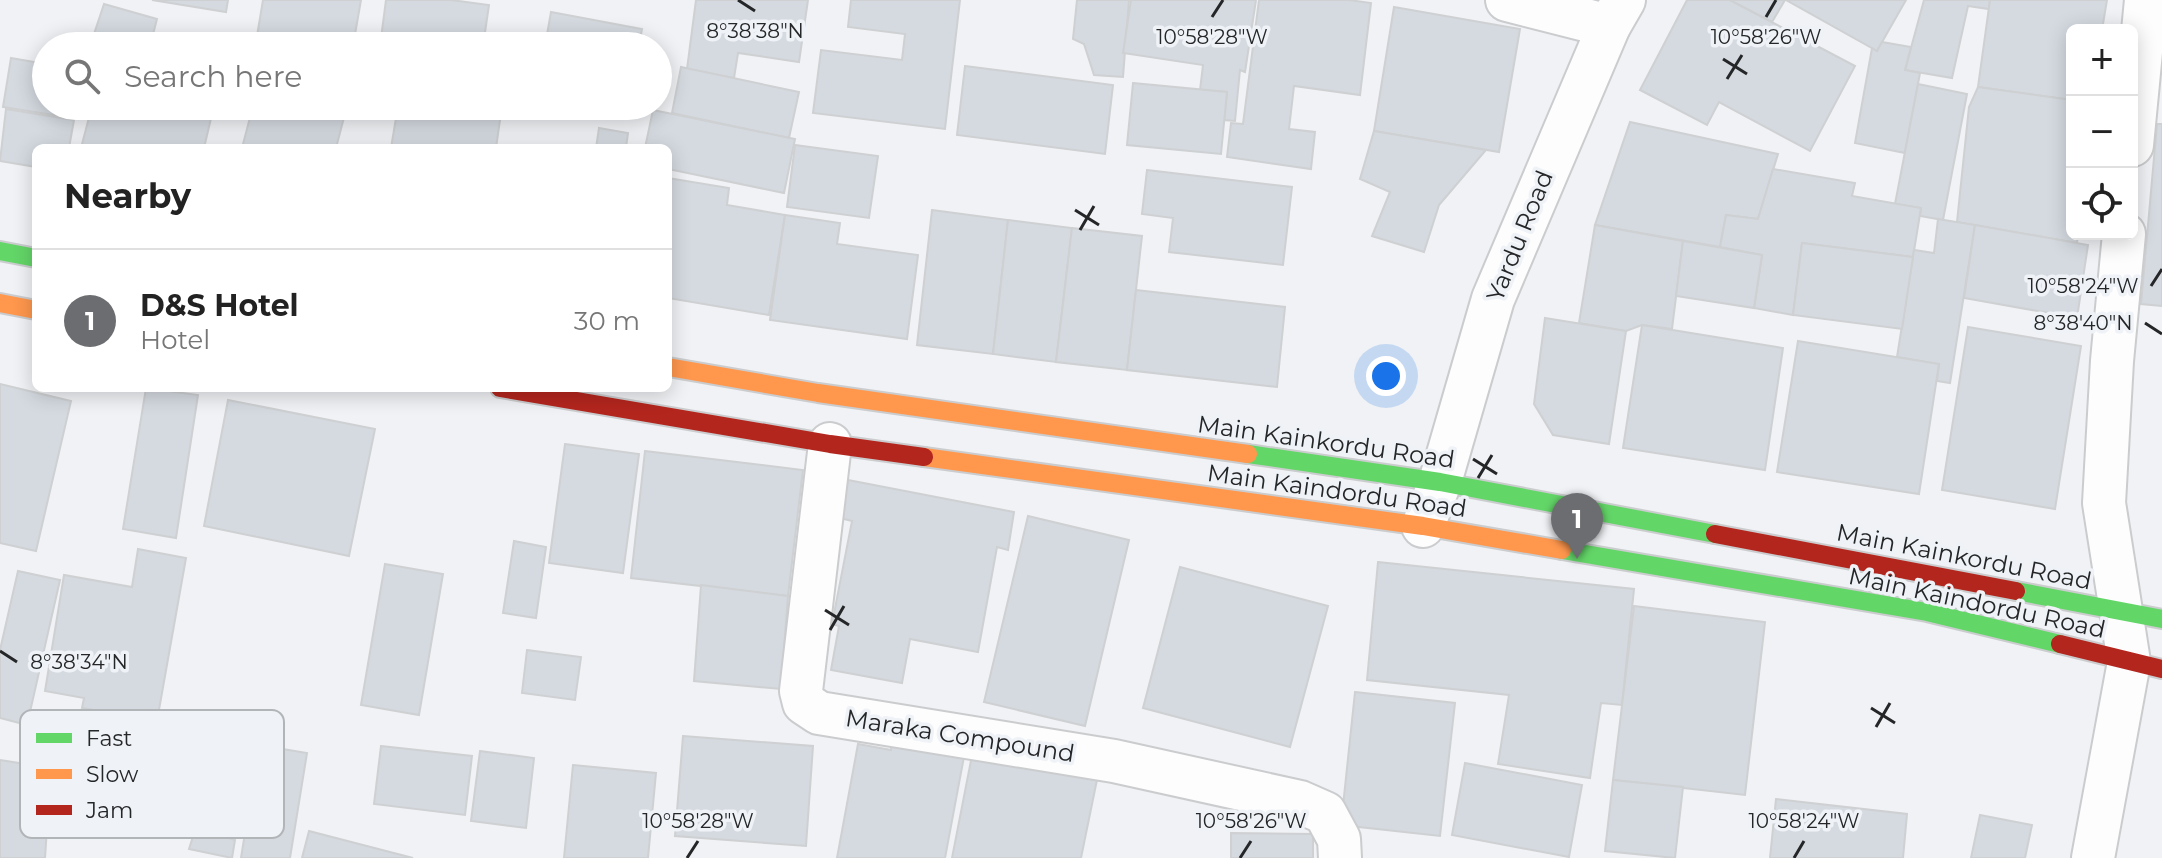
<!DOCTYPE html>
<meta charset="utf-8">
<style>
body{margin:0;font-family:Montserrat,sans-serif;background:#f2f2f2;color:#222}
.controls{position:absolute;right:24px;top:24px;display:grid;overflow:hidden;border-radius:12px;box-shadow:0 4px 20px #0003}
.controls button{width:72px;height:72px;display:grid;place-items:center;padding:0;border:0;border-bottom:2px solid #e0e0e0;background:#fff;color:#222;font:40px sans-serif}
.you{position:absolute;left:1386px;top:376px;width:28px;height:28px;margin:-20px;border:6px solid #fff;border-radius:50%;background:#1a73e8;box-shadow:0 0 0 12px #1a73e833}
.badge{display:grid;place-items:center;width:52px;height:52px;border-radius:50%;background:#6c6d70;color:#fff;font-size:26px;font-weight:700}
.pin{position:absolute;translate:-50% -66px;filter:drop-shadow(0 2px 4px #0008)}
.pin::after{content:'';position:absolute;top:42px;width:28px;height:24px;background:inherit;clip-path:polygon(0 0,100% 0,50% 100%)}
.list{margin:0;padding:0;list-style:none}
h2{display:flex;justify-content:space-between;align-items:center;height:104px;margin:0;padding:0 32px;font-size:34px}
h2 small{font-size:26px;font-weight:400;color:#767676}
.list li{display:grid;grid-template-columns:52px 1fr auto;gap:24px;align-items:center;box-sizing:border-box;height:144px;padding:0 32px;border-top:2px solid #e0e0e0}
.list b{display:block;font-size:30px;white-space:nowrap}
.list p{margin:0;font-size:26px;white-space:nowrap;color:#767676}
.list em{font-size:26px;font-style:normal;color:#767676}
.icon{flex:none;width:44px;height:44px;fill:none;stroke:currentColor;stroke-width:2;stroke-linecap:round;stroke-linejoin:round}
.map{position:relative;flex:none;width:2162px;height:858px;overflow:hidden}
.search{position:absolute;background:#fff;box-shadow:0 4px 20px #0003;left:32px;top:32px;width:640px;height:88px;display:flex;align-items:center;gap:20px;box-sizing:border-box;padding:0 28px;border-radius:44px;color:#767676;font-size:30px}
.panel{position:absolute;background:#fff;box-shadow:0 4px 20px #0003;left:32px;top:144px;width:640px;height:248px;border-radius:12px}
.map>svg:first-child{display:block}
</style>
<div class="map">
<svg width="2162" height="858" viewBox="0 0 2162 858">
<rect width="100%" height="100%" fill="#f0f2f5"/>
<g fill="#d5dae1" stroke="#ced0d2" stroke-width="2">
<polygon points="152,0 228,0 226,12"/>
<polygon points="263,0 361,0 353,46 279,46 256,42"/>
<polygon points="386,0 451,0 489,5 483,46 380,46"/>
<polygon points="696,0 808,0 799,62 738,53 734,78 687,69"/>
<polygon points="851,0 960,0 945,129 813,113 821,50 902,60 905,34 848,27"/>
<polygon points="1077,0 1129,0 1123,77 1094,75 1084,44 1073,39"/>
<polygon points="1131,0 1256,0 1245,72 1240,70 1235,121 1224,120 1227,92 1200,90 1203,65 1123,53"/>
<polygon points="1259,0 1349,0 1371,3 1360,95 1294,86 1289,129 1315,132 1311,169 1227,157 1231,123 1243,124"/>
<polygon points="1687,0 1730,0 1855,66 1810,151 1719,102 1707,125 1640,90"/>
<polygon points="1730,0 1785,0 1772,22"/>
<polygon points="1786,0 1906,0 1877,51"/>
<polygon points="1924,0 1990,0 1989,9 1968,6 1952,78 1905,70"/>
<polygon points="1990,0 2107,0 2102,30 2072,30 2072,100 1978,87"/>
<polygon points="104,4 157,19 150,46 135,46 94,34"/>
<polygon points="1394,7 1520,29 1499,152 1374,131"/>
<polygon points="551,12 642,29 639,46 545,46"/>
<polygon points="1882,42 1911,47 1905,70 1920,73 1905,153 1855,143 1872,48 1877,51"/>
<polygon points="11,58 46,64 46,106 80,106 78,119 3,107"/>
<polygon points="965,66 1113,85 1105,154 957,135"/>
<polygon points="681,67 799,92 789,138 672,113"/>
<polygon points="1133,83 1227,92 1221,154 1127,145"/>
<polygon points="1918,84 1967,94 1943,220 1920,216 1921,208 1895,204"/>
<polygon points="1978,87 2072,100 2072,234 2078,234 2077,243 1957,222 1969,107"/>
<polygon points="92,106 196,106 213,110 204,148 81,148"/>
<polygon points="253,106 347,106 336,148 242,148"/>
<polygon points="398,106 502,106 496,148 391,148"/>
<polygon points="6,109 74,120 69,148 36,148 36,167 0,161"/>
<polygon points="653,110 795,139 784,193 668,169 668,148 645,148"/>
<polygon points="1630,122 1778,154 1758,219 1726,215 1720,247 1595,225"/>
<polygon points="2157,124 2162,124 2162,306 2141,304"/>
<polygon points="599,128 628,133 626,148 596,148"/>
<polygon points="1374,131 1486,150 1439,205 1424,252 1372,236 1390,192 1360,179"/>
<polygon points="795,145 878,156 869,218 787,207"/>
<polygon points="1773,169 1855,183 1852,196 1921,208 1913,257 1802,243 1793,315 1754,308 1762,255 1720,247 1726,215 1758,219"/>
<polygon points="1147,170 1292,187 1283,265 1169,252 1173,218 1142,214"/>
<polygon points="668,178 729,188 727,205 785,215 769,315 668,298"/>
<polygon points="932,210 1008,220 993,354 917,345"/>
<polygon points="785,215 840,223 837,244 918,255 907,339 770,320"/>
<polygon points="1938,219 1975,225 1950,383 1937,381 1939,364 1897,357 1914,250 1934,253"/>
<polygon points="1008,220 1072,228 1056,362 993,354"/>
<polygon points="1595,225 1683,241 1672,329 1642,325 1626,331 1579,323"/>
<polygon points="1975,225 2088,245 2077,318 1964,298"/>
<polygon points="1072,228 1142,236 1127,370 1056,362"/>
<polygon points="1683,241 1762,255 1754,308 1676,296"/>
<polygon points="1802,243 1913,257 1902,329 1793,315"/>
<polygon points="1136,290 1285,307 1277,387 1127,370"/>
<polygon points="1545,318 1626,331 1609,444 1553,435 1534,404"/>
<polygon points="1642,325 1783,348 1765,470 1623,448"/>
<polygon points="1968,327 2081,346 2055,509 1942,490"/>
<polygon points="1798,341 1939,364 1919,494 1777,472"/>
<polygon points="0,384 71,401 36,551 0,543"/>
<polygon points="146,388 198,395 176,538 123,529"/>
<polygon points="228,400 375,429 349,556 204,526"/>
<polygon points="565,444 639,454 623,573 549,563"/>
<polygon points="645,451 803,470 788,596 631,578"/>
<polygon points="848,480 1014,512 1008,550 997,547 978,652 910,639 902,683 831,670 839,626 832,624 852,521 840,518"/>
<polygon points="1028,516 1129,540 1085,726 984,702"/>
<polygon points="514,541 546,547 536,618 503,613"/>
<polygon points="138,549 186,558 157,721 82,708 84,698 45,691 64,575 132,587"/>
<polygon points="1378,562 1634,589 1622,705 1601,703 1590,778 1498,764 1509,695 1367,680"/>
<polygon points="385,564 443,574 419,715 361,705"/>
<polygon points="1180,567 1328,606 1290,747 1143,708"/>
<polygon points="18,571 60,580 27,725 0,718 0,650"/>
<polygon points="701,585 788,596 781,689 694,681"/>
<polygon points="1634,606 1765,622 1745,795 1613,780"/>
<polygon points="527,650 581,657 575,700 522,693"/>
<polygon points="1355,692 1455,703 1440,836 1341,825"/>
<polygon points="893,732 966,746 945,858 837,858 858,744 891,750"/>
<polygon points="683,736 813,746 806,846 675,836"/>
<polygon points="259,745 307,753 290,858 241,858"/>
<polygon points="974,745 1099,770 1081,858 952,858"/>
<polygon points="381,746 472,756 465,815 374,804"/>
<polygon points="480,751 534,758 526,828 471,821"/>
<polygon points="0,760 51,768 45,858 0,858"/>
<polygon points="1465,763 1582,785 1569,857 1452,835"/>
<polygon points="573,765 656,773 648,858 564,858"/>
<polygon points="1613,780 1683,787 1675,858 1605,851"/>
<polygon points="1776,799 1907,814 1903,858 1770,858"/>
<polygon points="1980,815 2032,825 2025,858 1971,858"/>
<polygon points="196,827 235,840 232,858 189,849"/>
<polygon points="309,831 413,858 302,858"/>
<polygon points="1231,833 1313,834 1313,858 1231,858"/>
</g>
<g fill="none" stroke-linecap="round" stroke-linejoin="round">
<g stroke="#cbccce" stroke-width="46">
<g id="street">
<polyline points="1507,0 1609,26"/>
<polyline points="2132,145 2146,0"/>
<polyline points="830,444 801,691 804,703 819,713 1114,761 1300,802 1325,813 1339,839 1340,858"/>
<polyline points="1423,526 1440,482 1493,299 1609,26 1624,0"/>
<polyline points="2093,858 2129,662 2104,503 2112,361 2124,234"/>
</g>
</g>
<g stroke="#cbccce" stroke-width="22">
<g id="fast">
<polyline points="0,251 36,258"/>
<polyline points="1248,454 1440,482 1715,534"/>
<polyline points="1562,550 1927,612 2060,644"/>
<polyline points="2016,591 2162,619"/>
</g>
</g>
<g stroke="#cbccce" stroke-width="22">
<g id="slow">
<polyline points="0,303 36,310"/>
<polyline points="668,367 818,393 1248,454"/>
<polyline points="924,457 1423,526 1562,550"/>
</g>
</g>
<g stroke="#cbccce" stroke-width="22">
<g id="jam">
<polyline points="500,388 830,444 924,457"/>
<polyline points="1715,534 2016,591"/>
<polyline points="2060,644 2162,669"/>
</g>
</g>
<use href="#street" stroke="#fdfdfe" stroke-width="42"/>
<use href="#fast" stroke="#63d668" stroke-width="18"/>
<use href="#slow" stroke="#ff974d" stroke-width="18"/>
<use href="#jam" stroke="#b3261e" stroke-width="18"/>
</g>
<path fill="none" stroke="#252628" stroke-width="3" d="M738,0L755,11M1212,17L1223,0M1766,17L1776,0M1723,59L1747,74M1727,79L1742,55M1075,210L1099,225M1080,230L1094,206M2151,286L2162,269M2145,323L2162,334M1473,459L1497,474M1478,478L1492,455M825,610L849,625M830,630L844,606M0,651L17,662M1871,708L1895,723M1876,727L1890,703M687,858L698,841M1240,858L1251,841M1794,858L1804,841"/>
<g text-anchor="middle" stroke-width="7" stroke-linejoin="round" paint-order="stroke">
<g font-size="24" fill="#252628" stroke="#eff2f6">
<text transform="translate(1520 236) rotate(-68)" y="8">Yardu Road</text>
<text transform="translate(1326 442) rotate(8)" y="8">Main Kainkordu Road</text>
<text transform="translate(1337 491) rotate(8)" y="8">Main Kaindordu Road</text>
<text transform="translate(1964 557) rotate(11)" y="8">Main Kainkordu Road</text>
<text transform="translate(1977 603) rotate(12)" y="8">Main Kaindordu Road</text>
<text transform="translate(960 736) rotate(9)" y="8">Maraka Compound</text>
</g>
</g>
<rect x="20" y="710" width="264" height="128" rx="12" fill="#eff2f6" stroke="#b2b5b8" stroke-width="2"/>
<rect x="36" y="733" width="36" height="10" fill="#63d668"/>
<rect x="36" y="769" width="36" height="10" fill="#ff974d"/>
<rect x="36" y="805" width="36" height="10" fill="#b3261e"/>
<g font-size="22" fill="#252628">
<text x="86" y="746">Fast</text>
<text x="86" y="782">Slow</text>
<text x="86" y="818">Jam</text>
</g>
<g font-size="20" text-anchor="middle" fill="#252628" stroke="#eff2f6" stroke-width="7" stroke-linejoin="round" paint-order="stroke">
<text x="755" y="38">8°38'38"N</text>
<text x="1212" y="44">10°58'28"W</text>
<text x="1766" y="44">10°58'26"W</text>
<text x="2083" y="293">10°58'24"W</text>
<text x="2083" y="330">8°38'40"N</text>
<text x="79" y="669">8°38'34"N</text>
<text x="698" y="828">10°58'28"W</text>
<text x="1251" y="828">10°58'26"W</text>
<text x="1804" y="828">10°58'24"W</text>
</g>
</svg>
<div class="controls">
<button>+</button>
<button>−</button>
<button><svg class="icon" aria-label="locate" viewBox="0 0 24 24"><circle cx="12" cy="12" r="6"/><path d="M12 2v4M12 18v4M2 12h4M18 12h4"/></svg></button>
</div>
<div class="you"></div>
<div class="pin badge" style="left:1577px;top:559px">1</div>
<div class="search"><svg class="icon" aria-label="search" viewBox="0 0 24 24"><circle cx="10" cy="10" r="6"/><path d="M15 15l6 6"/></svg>Search here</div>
<section class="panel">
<h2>Nearby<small></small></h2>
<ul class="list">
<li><span class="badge">1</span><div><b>D&amp;S Hotel</b><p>Hotel</p></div><em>30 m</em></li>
</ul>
</section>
</div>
